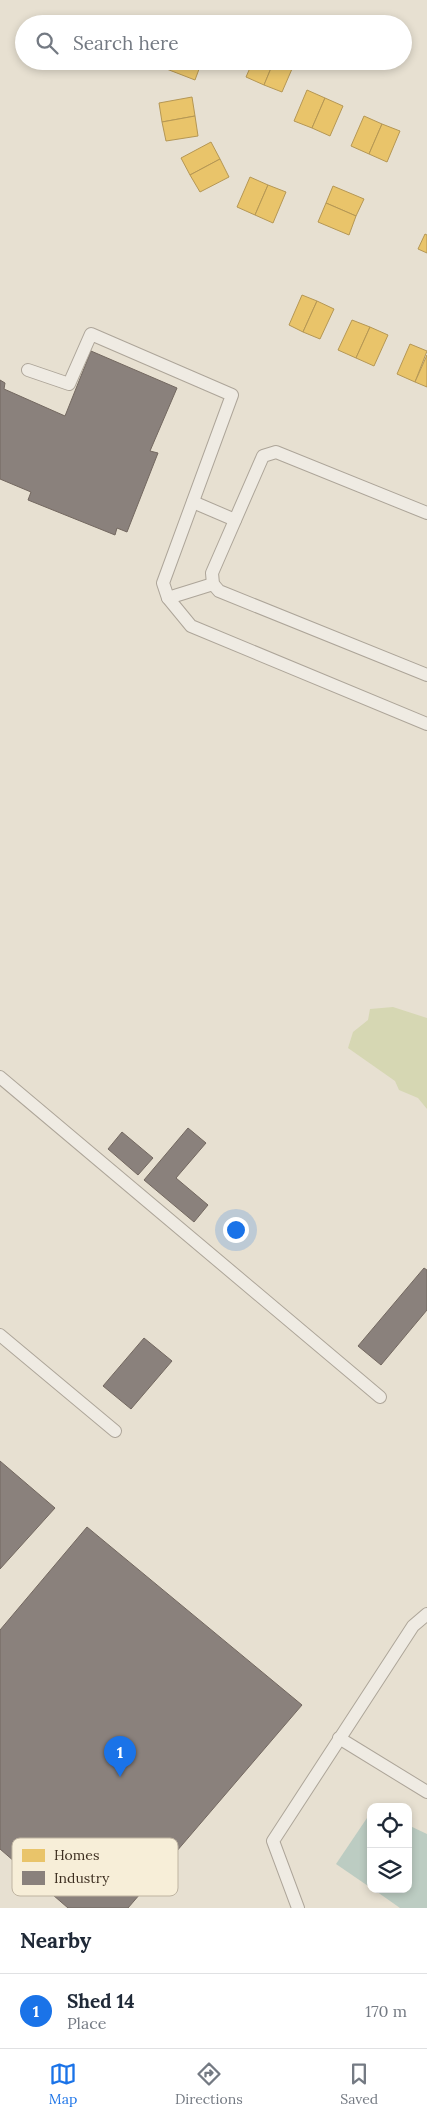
<!DOCTYPE html>
<style>
body{margin:0;font-family:Lora,serif;background:#f2f2f3;color:#1f2937}
.controls{position:absolute;right:15px;bottom:15px;display:grid;overflow:hidden;border-radius:10px;box-shadow:0 2px 8px #0003}
.controls button{width:45px;height:45px;display:grid;place-items:center;padding:0;border:0;border-bottom:1px solid #e0e1e3;background:#fff;color:#1f2937;font:25px sans-serif}
.you{position:absolute;left:235px;top:1229px;width:18px;height:18px;margin:-12px;border:4px solid #fff;border-radius:50%;background:#1a73e8;box-shadow:0 0 0 8px #1a73e833}
.badge{display:grid;place-items:center;width:32px;height:32px;border-radius:50%;background:#1a73e8;color:#fff;font-size:16px;font-weight:700}
.pin{position:absolute;translate:-50% -41px;filter:drop-shadow(0 1px 2px #0008)}
.pin::after{content:'';position:absolute;top:26px;width:18px;height:15px;background:inherit;clip-path:polygon(0 0,100% 0,50% 100%)}
.list{margin:0;padding:0;list-style:none}
h2{display:flex;justify-content:space-between;align-items:center;height:65px;margin:0;padding:0 20px;font-size:21px}
h2 small{font-size:16px;font-weight:400;color:#747a83}
.list li{display:grid;grid-template-columns:32px 1fr auto;gap:15px;align-items:center;box-sizing:border-box;height:75px;padding:0 20px;border-top:1px solid #e0e1e3}
.list b{display:block;font-size:19px;white-space:nowrap}
.list p{margin:0;font-size:16px;white-space:nowrap;color:#747a83}
.list em{font-size:16px;font-style:normal;color:#747a83}
.icon{flex:none;width:28px;height:28px;fill:none;stroke:currentColor;stroke-width:2;stroke-linecap:round;stroke-linejoin:round}
.map{position:relative;flex:none;width:427px;height:1908px;overflow:hidden}
.search{position:absolute;background:#fff;box-shadow:0 2px 8px #0003;left:15px;right:15px;top:15px;height:55px;display:flex;align-items:center;gap:12px;box-sizing:border-box;padding:0 18px;border-radius:28px;color:#747a83;font-size:19px}
.sheet{height:140px;background:#fff}
nav{display:flex;justify-content:space-around;align-items:center;box-sizing:border-box;height:70px;border-top:1px solid #e0e1e3;background:#fff;font-size:14px;color:#747a83}
nav a{display:grid;justify-items:center;gap:2px}
nav .on{color:#1a73e8}
.map>svg:first-child{display:block}
</style>
<div class="map">
<svg width="427" height="1908" viewBox="0 0 427 1908">
<rect width="100%" height="100%" fill="#e7e0d1"/>
<polygon fill="#d6d7b3" points="393,1007 427,1018 427,1109 418,1098 399,1090 395,1081 348,1048 353,1032 368,1020 370,1009"/>
<g fill="#bcccc2">
<polygon points="371,1812 371,1888 336,1864"/>
<polygon points="408,1825 427,1834 427,1908 400,1908 373,1889 408,1889"/>
</g>
<g fill="#e9c46a" stroke="#b59754">
<polygon points="166,61 202,61 195,80 164,68"/>
<polygon points="253,61 274,61 264,85 246,77"/>
<polygon points="274,61 295,62 282,92 264,85"/>
<polygon points="307,90 325,98 312,128 294,121"/>
<polygon points="192,97 195,116 162,122 159,103"/>
<polygon points="325,98 343,106 330,136 312,128"/>
<polygon points="195,116 198,136 166,141 162,122"/>
<polygon points="364,116 382,124 369,154 351,146"/>
<polygon points="382,124 400,131 387,162 369,154"/>
<polygon points="211,142 220,159 190,175 181,158"/>
<polygon points="220,159 229,177 200,192 190,175"/>
<polygon points="250,177 268,185 255,215 237,207"/>
<polygon points="268,185 286,192 273,223 255,215"/>
<polygon points="333,186 364,199 356,216 326,203"/>
<polygon points="326,203 356,216 349,235 318,222"/>
<polygon points="425,234 427,235 427,253 418,249"/>
<polygon points="302,295 317,301 303,332 289,325"/>
<polygon points="317,301 334,309 320,339 303,332"/>
<polygon points="352,320 370,327 356,358 338,350"/>
<polygon points="370,327 388,335 374,366 356,358"/>
<polygon points="410,344 427,351 415,382 397,374"/>
<polygon points="427,355 427,387 415,382"/>
</g>
<g fill="#8a817c" stroke="#736860">
<polygon points="91,351 177,388 150,451 158,453 127,532 117,528 115,535 28,500 31,492 0,479 0,380 5,383 4,389 65,416"/>
<polygon points="188,1128 206,1143 176,1178 208,1205 194,1222 144,1180"/>
<polygon points="122,1132 153,1158 138,1175 108,1149"/>
<polygon points="424,1268 427,1270 427,1310 381,1365 358,1346"/>
<polygon points="144,1338 172,1361 131,1409 103,1386"/>
<polygon points="0,1461 55,1508 0,1569"/>
<polygon points="87,1527 302,1705 128,1908 68,1908 0,1849 0,1630"/>
</g>
<g fill="none" stroke-linecap="round" stroke-linejoin="round">
<g stroke="#ada599" stroke-width="14">
<g id="service">
<polyline points="28,370 69,384 91,334 232,395 163,583 168,598 191,626 427,724"/>
<polyline points="193,502 235,520"/>
<polyline points="427,513 276,452 263,456 212,573 213,584 219,591 427,675"/>
<polyline points="168,598 213,584"/>
<polyline points="0,1077 380,1397"/>
<polyline points="0,1335 115,1431"/>
<polyline points="339,1738 427,1792"/>
<polyline points="298,1908 273,1841 413,1626 427,1614"/>
</g>
</g>
<use href="#service" stroke="#efebe3" stroke-width="12"/>
</g>
<rect x="12" y="1838" width="166" height="58" rx="8" fill="#f7eed8" stroke="#bfb4a1" stroke-width="1"/>
<rect x="22" y="1849" width="23" height="13" fill="#e9c46a"/>
<rect x="22" y="1871" width="23" height="14" fill="#8a817c"/>
<g font-size="14" fill="#3d2e20">
<text x="54" y="1860">Homes</text>
<text x="54" y="1883">Industry</text>
</g>
</svg>
<div class="controls">
<button><svg class="icon" aria-label="locate" viewBox="0 0 24 24"><circle cx="12" cy="12" r="6"/><path d="M12 2v4M12 18v4M2 12h4M18 12h4"/></svg></button>
<button><svg class="icon" aria-label="layers" viewBox="0 0 24 24"><path d="M12 4l9 5-9 5-9-5zM3 14l9 5 9-5"/></svg></button>
</div>
<div class="you"></div>
<div class="pin badge" style="left:120px;top:1777px">1</div>
<div class="search"><svg class="icon" aria-label="search" viewBox="0 0 24 24"><circle cx="10" cy="10" r="6"/><path d="M15 15l6 6"/></svg>Search here</div>
</div>
<section class="sheet">
<h2>Nearby<small></small></h2>
<ul class="list">
<li><span class="badge">1</span><div><b>Shed 14</b><p>Place</p></div><em>170 m</em></li>
</ul>
</section>
<nav>
<a class="on"><svg class="icon" aria-label="map" viewBox="0 0 24 24"><path d="M3 6l6-2 6 2 6-2v14l-6 2-6-2-6 2zM9 4v14M15 6v14"/></svg>Map</a>
<a><svg class="icon" aria-label="directions" viewBox="0 0 24 24"><path d="M12 3l9 9-9 9-9-9zM9 14v-3h6M13 9l2 2-2 2"/></svg>Directions</a>
<a><svg class="icon" aria-label="saved" viewBox="0 0 24 24"><path d="M7 4h10v16l-5-4-5 4z"/></svg>Saved</a>
</nav>
